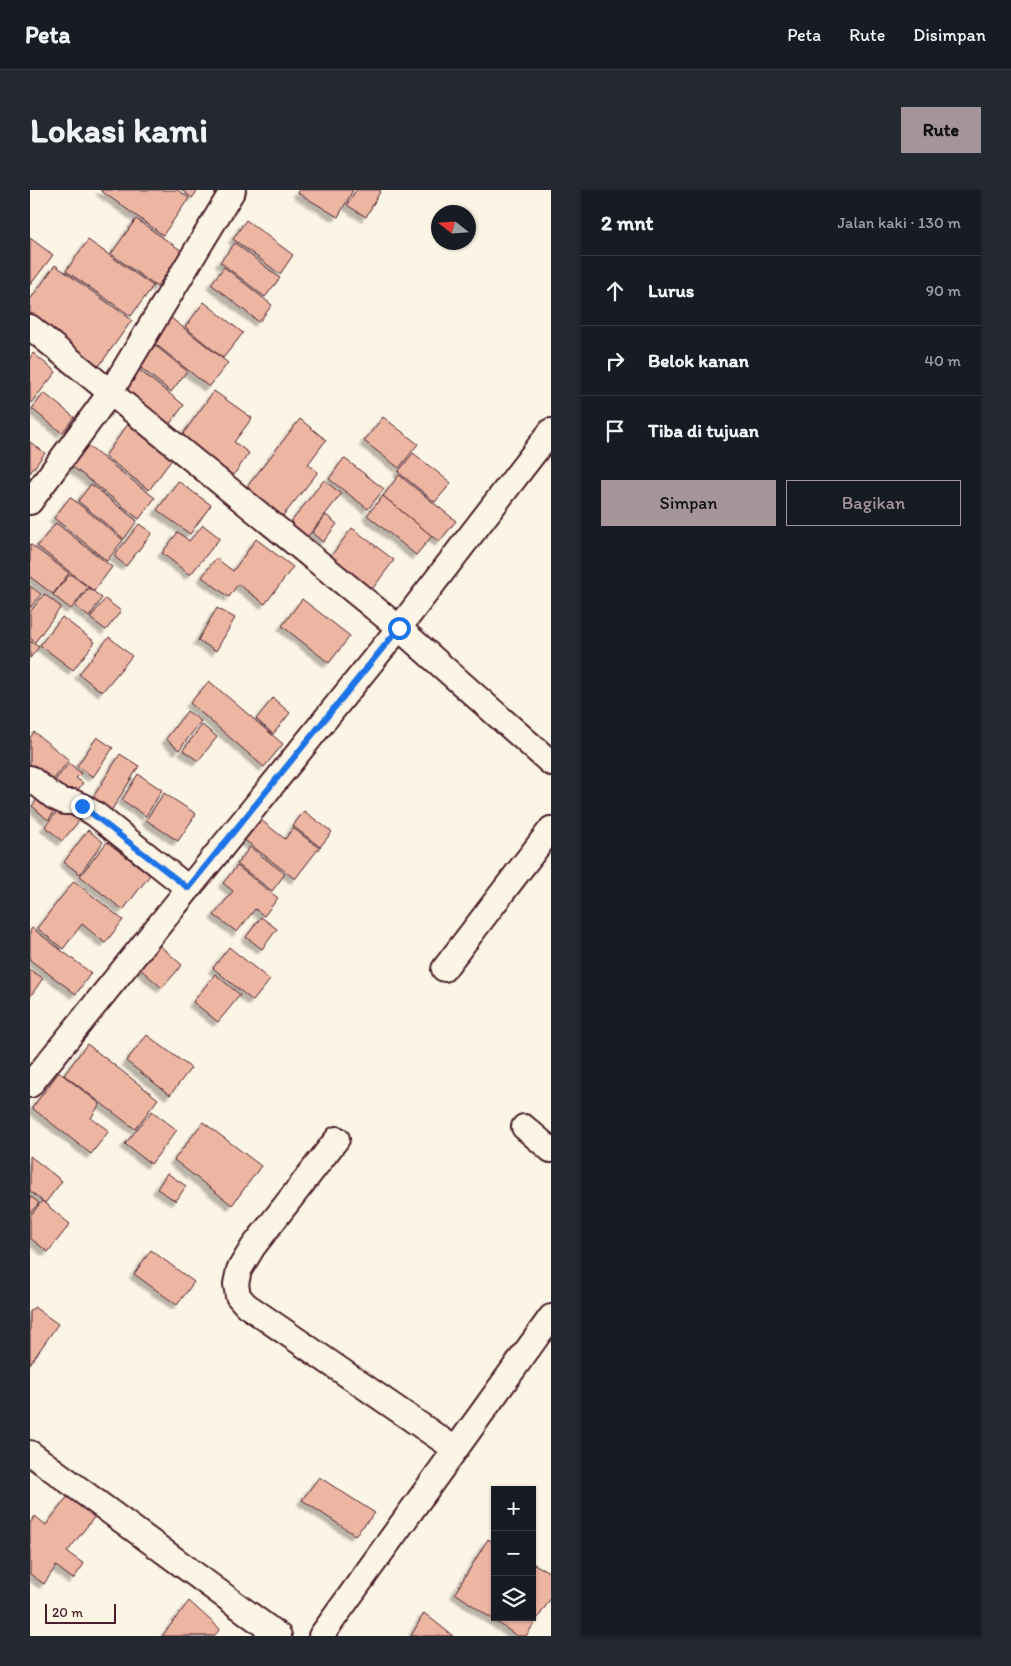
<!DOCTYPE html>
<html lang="id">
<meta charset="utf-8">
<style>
body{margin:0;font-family:Itim,sans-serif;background:#242831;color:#f1f3f6}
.controls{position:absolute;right:15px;bottom:15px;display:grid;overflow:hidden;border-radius:0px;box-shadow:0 1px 4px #0004}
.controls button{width:45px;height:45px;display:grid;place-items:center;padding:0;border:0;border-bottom:1px solid #363941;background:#171b24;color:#f1f3f6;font:25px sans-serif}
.compass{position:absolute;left:401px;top:15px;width:45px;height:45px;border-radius:50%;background:#171b24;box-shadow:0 1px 4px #0004;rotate:287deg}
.scale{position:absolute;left:15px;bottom:12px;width:71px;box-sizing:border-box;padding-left:5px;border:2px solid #4a1f2b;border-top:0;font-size:14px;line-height:18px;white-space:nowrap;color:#4a1f2b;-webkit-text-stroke:4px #fcf5e5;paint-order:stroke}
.stop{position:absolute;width:15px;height:15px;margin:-11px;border:4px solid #1a73e8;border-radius:50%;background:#fff}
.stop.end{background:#1a73e8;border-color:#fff;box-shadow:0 1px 5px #0008}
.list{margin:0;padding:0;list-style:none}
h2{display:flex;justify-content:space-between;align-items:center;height:65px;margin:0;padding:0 20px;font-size:21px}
h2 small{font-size:16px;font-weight:400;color:#9ea1a6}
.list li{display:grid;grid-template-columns:32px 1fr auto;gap:15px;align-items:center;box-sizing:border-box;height:70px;padding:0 20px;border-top:1px solid #363941}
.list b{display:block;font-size:19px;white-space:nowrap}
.list em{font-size:16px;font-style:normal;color:#9ea1a6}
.actions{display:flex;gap:10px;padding:15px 20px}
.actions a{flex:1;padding:11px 0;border:1px solid #a6949b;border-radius:0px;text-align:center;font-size:18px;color:#a6949b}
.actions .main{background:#a6949b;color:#111}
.icon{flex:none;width:28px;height:28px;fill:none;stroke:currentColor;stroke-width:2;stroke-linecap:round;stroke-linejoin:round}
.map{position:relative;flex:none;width:521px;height:1446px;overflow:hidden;border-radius:0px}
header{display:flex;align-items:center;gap:30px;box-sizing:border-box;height:70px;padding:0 25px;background:#171b24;border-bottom:1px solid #363941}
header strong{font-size:24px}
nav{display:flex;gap:28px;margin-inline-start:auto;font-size:18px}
.intro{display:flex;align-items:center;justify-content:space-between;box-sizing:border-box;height:120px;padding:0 30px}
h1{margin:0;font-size:35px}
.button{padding:12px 22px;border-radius:0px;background:#a6949b;color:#111;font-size:18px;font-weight:700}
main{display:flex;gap:30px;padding:0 30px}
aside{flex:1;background:#171b24;border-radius:0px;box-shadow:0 1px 4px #0004}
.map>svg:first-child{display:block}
</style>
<header>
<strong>Peta</strong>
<nav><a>Peta</a><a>Rute</a><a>Disimpan</a></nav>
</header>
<div class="intro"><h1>Lokasi kami</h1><a class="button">Rute</a></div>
<main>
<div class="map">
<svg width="521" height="1446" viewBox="0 0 521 1446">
<defs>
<filter id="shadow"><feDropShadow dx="-4.5" dy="4.5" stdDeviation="1" flood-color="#0004"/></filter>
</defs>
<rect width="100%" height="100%" fill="#fcf5e5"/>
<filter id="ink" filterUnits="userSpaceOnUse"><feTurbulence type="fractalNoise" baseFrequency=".02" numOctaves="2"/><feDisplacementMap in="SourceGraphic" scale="10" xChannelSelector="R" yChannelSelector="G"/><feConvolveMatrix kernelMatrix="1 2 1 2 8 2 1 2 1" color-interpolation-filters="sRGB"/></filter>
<g filter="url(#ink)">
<g fill="#edb6a3" stroke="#4a1f2b" filter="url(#shadow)">
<polygon points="70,0 148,0 159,8 133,45"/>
<polygon points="152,0 168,0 162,8"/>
<polygon points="269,0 323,0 308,27 268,3"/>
<polygon points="326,0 351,0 336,27 317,15"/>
<polygon points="106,29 152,61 127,97 81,64"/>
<polygon points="216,30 263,65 250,84 203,49"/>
<polygon points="0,48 23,65 0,95"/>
<polygon points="58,50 123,96 101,126 36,81"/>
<polygon points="205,53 250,88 235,107 190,72"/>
<polygon points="25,75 102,130 69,176 0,126 0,110"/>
<polygon points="194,77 242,115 229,132 181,94"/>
<polygon points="174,112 213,143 193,168 155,137"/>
<polygon points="141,128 198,173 179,197 123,152"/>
<polygon points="122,153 157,181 141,202 106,174"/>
<polygon points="3,163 26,182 0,214 0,168"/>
<polygon points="109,180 154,215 136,239 90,204"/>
<polygon points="184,201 222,228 204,252 219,263 203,286 150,248"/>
<polygon points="14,203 44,227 32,243 2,219"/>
<polygon points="353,227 388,254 369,278 334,251"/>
<polygon points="270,229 296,250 278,274 288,282 252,327 216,298"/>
<polygon points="98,234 143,268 119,300 75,266"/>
<polygon points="0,252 15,263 0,283"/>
<polygon points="54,253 125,308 109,329 38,273"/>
<polygon points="383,263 421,293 405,312 368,282"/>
<polygon points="314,268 354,299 338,319 299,289"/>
<polygon points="369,285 426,331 409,352 353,306"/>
<polygon points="294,290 311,304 275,350 257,337"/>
<polygon points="148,291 181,315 160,344 127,320"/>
<polygon points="61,294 107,331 94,349 48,311"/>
<polygon points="353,306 402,346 386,365 337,325"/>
<polygon points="40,307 93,350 77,371 24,328"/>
<polygon points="296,325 307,334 293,352 282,343"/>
<polygon points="26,333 82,377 64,401 7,356"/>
<polygon points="109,334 122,343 96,376 84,366"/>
<polygon points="173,335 190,348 160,385 132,363 148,342 159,351"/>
<polygon points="322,338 364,370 340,402 298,370"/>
<polygon points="226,349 263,377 235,414 208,394 199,407 172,387 186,368 203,381"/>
<polygon points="0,354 39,383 23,404 0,387"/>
<polygon points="40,384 58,397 41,419 23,405"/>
<polygon points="0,396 11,404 0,418"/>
<polygon points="59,398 72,408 59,427 45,416"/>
<polygon points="14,404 31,417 5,452 0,448 0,422"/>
<polygon points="75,409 91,421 76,440 60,428"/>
<polygon points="272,409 320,446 299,473 252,436"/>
<polygon points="187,418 205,428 186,461 168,450"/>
<polygon points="32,427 65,452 43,480 10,455"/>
<polygon points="79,447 102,466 72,502 49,484"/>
<polygon points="0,451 9,457 0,468"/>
<polygon points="179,491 253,554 234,577 160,513"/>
<polygon points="243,508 260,523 243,544 226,529"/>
<polygon points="157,521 171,531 149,560 136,549"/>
<polygon points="172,535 187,547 168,571 153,560"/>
<polygon points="4,542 39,570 18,596 0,582 0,548"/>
<polygon points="67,547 83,558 63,587 47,576"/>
<polygon points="90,564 109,576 81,621 62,609"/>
<polygon points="39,573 51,583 46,588 53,593 43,606 18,599"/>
<polygon points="108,584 132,600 116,626 92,610"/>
<polygon points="14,601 30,615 18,630 2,616"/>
<polygon points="134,603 166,624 148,651 116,630"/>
<polygon points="33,615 50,630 32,651 15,636"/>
<polygon points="274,621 302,642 290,657 263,636"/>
<polygon points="227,627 255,649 263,638 289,658 265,689 212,648"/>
<polygon points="58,640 73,652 50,684 34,672"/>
<polygon points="77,652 120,685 93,720 50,686"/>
<polygon points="220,657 255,684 242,701 207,674"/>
<polygon points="207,676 248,708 234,726 225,719 207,742 184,725 203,701 193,693"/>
<polygon points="44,691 93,730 75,753 52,734 33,759 7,738"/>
<polygon points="231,727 247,739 232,759 216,747"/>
<polygon points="2,738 61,783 46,804 0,770 0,741"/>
<polygon points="128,754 152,775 132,798 108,777"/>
<polygon points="199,757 240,790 223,811 183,778"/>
<polygon points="0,780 13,788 0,807"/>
<polygon points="185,784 210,805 188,832 163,812"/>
<polygon points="117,845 161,878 140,905 96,871"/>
<polygon points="57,854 128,909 105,939 34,885"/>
<polygon points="29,882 70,914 61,928 79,941 61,964 2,918"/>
<polygon points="122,921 147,940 121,974 95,954"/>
<polygon points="173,932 231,976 202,1015 144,970"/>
<polygon points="0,966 32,991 15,1013 0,1001"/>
<polygon points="137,983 156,996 146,1011 127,999"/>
<polygon points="0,1006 9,1013 0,1023"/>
<polygon points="12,1011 40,1034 18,1062 0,1048 0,1026"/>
<polygon points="121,1060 164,1092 147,1115 104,1084"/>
<polygon points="4,1117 28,1134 0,1174 0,1122"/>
<polygon points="289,1287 345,1323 325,1345 272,1310"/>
<polygon points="38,1306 65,1326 37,1362 54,1374 43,1389 26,1376 14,1394 0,1384 0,1333 5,1326 16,1335"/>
<polygon points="458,1349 465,1353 465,1427 502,1427 502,1373 521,1383 521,1408 496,1446 487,1446 425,1403"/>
<polygon points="159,1411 190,1439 184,1446 132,1446"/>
<polygon points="394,1423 423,1446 381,1446"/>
</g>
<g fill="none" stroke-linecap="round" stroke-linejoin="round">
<g stroke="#4a1f2b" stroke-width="28">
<g id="minor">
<polyline points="0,137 369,438 521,573"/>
<polyline points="0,312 80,203 203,0"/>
<polyline points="0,588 24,607 35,612 43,612 52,616 65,624 158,698"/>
<polyline points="414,779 521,639"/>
<polyline points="0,895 369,438 521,241"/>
<polyline points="494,937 521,960"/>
<polyline points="307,949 223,1057 209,1080 206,1094 208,1106 216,1115 425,1259"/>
<polyline points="0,1263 249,1446"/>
<polyline points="291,1446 521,1127"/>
</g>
</g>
<use href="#minor" stroke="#fcf5e5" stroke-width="24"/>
</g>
</g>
<g fill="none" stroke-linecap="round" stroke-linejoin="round" filter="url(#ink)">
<polyline stroke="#1a73e8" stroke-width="6" points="52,616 158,698 369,438"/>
</g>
</svg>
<div class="controls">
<button>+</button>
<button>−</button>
<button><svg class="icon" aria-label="layers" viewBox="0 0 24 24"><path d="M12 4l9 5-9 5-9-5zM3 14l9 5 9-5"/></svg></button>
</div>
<svg class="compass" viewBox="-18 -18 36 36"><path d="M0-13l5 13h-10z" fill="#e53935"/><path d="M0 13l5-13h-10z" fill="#9ea1a6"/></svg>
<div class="scale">20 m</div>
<div class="stop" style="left:369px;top:438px"></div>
<div class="stop end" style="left:52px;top:616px"></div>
</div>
<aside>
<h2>2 mnt<small>Jalan kaki · 130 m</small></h2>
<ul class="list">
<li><svg class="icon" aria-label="ahead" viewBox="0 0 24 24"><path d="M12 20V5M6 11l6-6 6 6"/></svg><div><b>Lurus</b></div><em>90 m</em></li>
<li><svg class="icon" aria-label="right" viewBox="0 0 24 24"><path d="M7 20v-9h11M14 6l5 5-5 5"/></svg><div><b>Belok kanan</b></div><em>40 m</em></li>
<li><svg class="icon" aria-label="arrive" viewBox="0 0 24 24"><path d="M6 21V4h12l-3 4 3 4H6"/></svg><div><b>Tiba di tujuan</b></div></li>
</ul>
<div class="actions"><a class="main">Simpan</a><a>Bagikan</a></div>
</aside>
</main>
